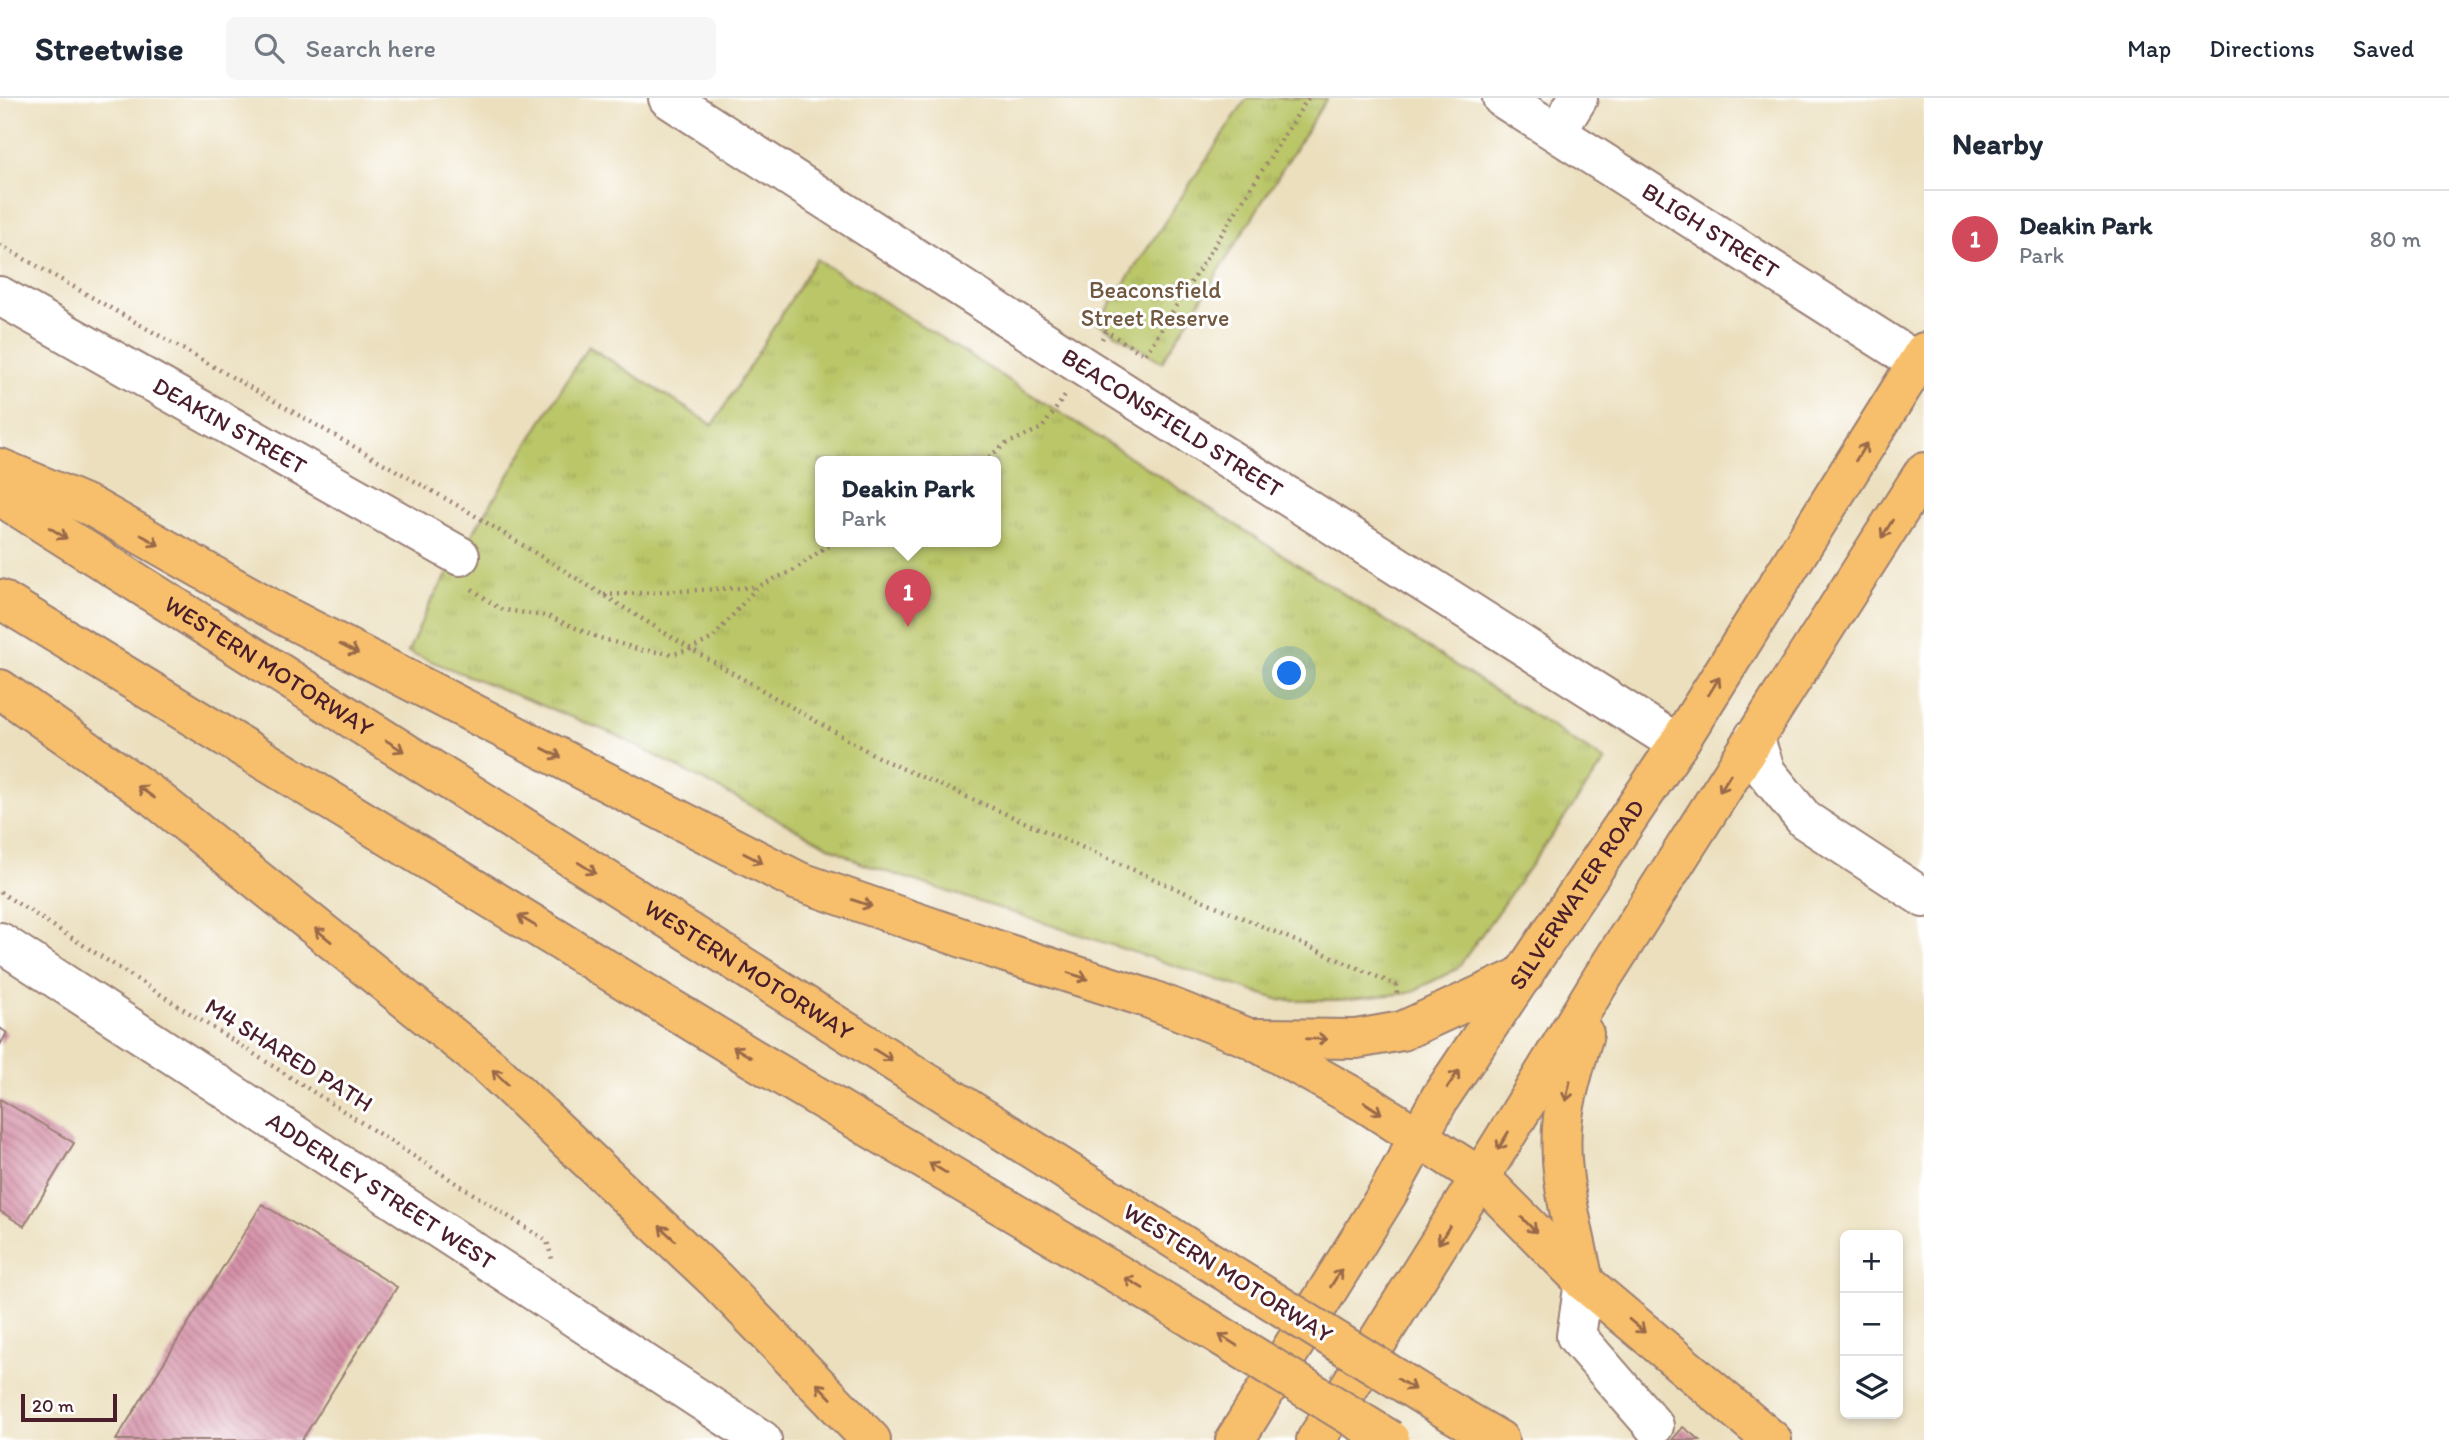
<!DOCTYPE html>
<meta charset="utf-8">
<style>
body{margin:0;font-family:Itim,sans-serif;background:#f6f6f7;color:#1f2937}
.controls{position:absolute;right:21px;bottom:21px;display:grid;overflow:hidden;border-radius:10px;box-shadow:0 4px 10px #0003}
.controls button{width:63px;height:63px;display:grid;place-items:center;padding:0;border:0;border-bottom:2px solid #e0e1e3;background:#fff;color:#1f2937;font:35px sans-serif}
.scale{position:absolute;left:21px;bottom:18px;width:96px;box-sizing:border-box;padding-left:7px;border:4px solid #4a1f2b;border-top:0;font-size:19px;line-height:24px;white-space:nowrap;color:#4a1f2b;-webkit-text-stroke:5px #fff;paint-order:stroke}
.you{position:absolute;left:1290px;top:576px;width:24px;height:24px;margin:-18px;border:5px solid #fff;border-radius:50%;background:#1a73e8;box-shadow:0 0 0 10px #1a73e833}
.badge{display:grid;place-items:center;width:46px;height:46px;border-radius:50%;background:#d1495b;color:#fff;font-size:23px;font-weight:700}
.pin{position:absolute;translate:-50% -58px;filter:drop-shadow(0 2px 4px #0008)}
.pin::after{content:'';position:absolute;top:37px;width:24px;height:21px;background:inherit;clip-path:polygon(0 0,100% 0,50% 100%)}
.popup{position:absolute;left:815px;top:358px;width:186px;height:91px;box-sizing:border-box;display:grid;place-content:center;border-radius:10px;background:#fff;filter:drop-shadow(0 2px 5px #0005);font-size:23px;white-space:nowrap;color:#747a83}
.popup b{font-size:26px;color:#1f2937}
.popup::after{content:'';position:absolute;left:50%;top:100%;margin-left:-14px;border:14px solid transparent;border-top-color:#fff}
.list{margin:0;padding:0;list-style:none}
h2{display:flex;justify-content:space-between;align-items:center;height:91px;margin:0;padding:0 28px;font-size:30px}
h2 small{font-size:23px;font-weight:400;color:#747a83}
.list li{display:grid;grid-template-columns:46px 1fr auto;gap:21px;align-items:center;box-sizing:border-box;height:98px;padding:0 28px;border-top:2px solid #e0e1e3}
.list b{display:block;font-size:26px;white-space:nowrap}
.list p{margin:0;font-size:23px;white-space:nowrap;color:#747a83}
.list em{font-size:23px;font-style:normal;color:#747a83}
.icon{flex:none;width:38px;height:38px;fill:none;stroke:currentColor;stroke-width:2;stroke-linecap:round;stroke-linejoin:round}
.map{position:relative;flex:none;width:1924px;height:1342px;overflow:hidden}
header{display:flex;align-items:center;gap:42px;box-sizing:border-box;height:98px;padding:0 35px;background:#fff;border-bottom:2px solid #e0e1e3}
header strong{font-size:33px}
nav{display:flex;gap:38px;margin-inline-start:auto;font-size:24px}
.search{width:490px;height:63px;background:#f6f6f7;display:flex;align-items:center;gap:18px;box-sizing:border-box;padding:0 24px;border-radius:10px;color:#747a83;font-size:26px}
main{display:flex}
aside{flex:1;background:#fff}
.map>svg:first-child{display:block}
</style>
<header>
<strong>Streetwise</strong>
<div class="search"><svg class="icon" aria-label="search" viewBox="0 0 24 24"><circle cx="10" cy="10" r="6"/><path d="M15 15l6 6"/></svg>Search here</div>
<nav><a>Map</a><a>Directions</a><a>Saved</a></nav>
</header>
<main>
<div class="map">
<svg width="1924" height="1342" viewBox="0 0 1924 1342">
<defs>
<pattern id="grass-tufts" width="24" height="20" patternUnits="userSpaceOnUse" patternTransform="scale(1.75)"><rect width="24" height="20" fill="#bac668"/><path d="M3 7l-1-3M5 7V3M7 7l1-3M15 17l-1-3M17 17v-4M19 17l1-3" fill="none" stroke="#a1aa5a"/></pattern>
<pattern id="building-back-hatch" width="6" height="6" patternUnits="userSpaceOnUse" patternTransform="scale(1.75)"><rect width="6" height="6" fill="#d591a8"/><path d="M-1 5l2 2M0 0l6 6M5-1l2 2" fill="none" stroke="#af7689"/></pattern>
</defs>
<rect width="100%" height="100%" fill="#fff"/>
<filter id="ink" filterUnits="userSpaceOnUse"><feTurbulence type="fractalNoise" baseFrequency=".0143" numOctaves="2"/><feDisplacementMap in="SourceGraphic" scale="14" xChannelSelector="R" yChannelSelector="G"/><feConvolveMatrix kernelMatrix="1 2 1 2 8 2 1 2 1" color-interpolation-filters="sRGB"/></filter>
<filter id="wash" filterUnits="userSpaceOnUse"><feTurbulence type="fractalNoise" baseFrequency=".00686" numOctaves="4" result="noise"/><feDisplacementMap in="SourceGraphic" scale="28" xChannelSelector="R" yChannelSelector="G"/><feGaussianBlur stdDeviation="1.57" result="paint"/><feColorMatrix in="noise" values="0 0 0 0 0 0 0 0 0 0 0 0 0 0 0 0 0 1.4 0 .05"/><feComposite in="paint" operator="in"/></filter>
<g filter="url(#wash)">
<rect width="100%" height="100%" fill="#ebdfbe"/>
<g fill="url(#grass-tufts)" stroke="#82724a" stroke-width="2" fill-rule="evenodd">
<polygon points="1247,0 1327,0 1162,264 1098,225"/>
<path d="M816,161L1086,331L1605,663L1457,871L1409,895L1340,902H1280L863,766L616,637L408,554L430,505L588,248L713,327ZM820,363H996V443H820Z"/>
</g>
<g id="blocks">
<g fill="url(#building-back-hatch)">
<polygon points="0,930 7,935 0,947"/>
<polygon points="0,1001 74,1045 24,1128 0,1113"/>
<polygon points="262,1106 397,1189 302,1342 116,1342"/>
<polygon points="1683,1329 1700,1342 1672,1342"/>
</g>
</g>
</g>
<g filter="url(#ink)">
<use href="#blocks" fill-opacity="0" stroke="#9a7f74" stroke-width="2"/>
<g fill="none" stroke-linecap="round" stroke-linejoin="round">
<g stroke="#9a7f74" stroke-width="42">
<g id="minor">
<path id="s1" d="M668,0L1084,269L1678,646"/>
<path id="s2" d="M1502,0L1917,264"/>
<polyline points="1557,34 1578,0"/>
<path id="s3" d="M0,198L460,458"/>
<polyline points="1754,639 1766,674 1805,722 1924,800"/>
<path id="s4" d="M0,844L762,1342"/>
<polyline points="1584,1184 1576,1238 1654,1328"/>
</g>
</g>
<g stroke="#9a7f74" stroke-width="42">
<g id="highway">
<polyline points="0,370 92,409 281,516 798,783 1006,855 1150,901 1249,940 1367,1006 1480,1079 1584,1184 1772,1342"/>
<path id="s5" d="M0,398L1223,1172"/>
<polyline points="0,501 752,960 1192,1220"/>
<polyline points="0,591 154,699 490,969 716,1182 871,1342"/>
<path d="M1584,936C1576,963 1567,991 1563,1019C1556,1073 1574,1131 1584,1184"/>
<polyline points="1255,940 1356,941 1402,933 1524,877"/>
<polyline points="1439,1307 1499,1342"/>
<path id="s6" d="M1235,1342L1388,1095L1440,1000L1678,646L1924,254"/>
<polyline points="1316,1342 1504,1041 1602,880 1924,374"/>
</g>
</g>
<g stroke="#9a7f74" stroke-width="4.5" stroke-dasharray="2 5" stroke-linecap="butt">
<polyline points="0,147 469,414 691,551 883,662 1396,887 1397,897"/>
<polyline points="1102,241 1106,233 1145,257 1308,0"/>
<polyline points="983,363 1006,346 1042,330 1065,298"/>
<polyline points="472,491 500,511 550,519 597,539 641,552 674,556 691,551 713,540 757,489 794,472 823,451 839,443"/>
<polyline points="604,497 756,489"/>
<polyline points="0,794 547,1143 552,1161"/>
</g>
<use href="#minor" stroke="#fff" stroke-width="38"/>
<use href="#highway" stroke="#f7bf6c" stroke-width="38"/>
<g stroke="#9a7f74" stroke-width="42" stroke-linecap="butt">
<g id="highway-bridge">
<polyline points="1223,1172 1439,1307"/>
<polyline points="1192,1220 1390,1342"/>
</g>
</g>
<use href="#highway-bridge" stroke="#f7bf6c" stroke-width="38"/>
</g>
<defs><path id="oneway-shaft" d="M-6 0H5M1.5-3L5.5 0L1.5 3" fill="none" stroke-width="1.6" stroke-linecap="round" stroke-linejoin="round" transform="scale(1.75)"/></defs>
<g stroke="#986748">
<use href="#oneway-shaft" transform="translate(1861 354) rotate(-58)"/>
<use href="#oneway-shaft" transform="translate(1887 431) rotate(122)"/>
<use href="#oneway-shaft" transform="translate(58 435) rotate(32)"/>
<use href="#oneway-shaft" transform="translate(150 442) rotate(30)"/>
<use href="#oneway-shaft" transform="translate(349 551) rotate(27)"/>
<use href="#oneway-shaft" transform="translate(1714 588) rotate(-58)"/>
<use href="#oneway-shaft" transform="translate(395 648) rotate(32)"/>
<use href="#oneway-shaft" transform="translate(552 655) rotate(27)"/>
<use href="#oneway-shaft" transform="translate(1725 685) rotate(122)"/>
<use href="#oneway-shaft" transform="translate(146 694) rotate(-145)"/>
<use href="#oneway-shaft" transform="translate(753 760) rotate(27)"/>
<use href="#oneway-shaft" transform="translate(587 770) rotate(32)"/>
<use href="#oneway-shaft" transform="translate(862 805) rotate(19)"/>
<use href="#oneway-shaft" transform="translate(527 823) rotate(-149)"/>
<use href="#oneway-shaft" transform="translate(323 837) rotate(-141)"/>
<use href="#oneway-shaft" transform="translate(1078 878) rotate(18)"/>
<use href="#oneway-shaft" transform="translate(1317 941) rotate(1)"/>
<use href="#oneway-shaft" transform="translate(742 954) rotate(-149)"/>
<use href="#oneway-shaft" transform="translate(883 957) rotate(32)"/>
<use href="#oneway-shaft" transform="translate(500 979) rotate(-137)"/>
<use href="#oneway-shaft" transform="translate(1453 981) rotate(-56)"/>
<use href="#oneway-shaft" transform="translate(1568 993) rotate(102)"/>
<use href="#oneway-shaft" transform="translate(1373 1010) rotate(33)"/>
<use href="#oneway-shaft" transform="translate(1503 1043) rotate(121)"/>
<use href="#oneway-shaft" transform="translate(938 1070) rotate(-149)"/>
<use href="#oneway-shaft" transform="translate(1529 1127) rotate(45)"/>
<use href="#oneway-shaft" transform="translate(667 1135) rotate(-137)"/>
<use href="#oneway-shaft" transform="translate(1444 1137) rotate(122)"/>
<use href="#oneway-shaft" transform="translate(1336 1180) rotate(-58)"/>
<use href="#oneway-shaft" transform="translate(1134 1185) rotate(-149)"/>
<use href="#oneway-shaft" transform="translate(1637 1228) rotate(40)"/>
<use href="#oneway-shaft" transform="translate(1228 1242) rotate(-148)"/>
<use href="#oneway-shaft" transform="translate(1406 1286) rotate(32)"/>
<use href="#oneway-shaft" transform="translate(824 1293) rotate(-134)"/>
</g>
</g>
<g text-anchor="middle" stroke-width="6" stroke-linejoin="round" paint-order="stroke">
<g font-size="24" fill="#4a1f2b" stroke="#fff">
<text dy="8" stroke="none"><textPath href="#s2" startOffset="247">BLIGH STREET</textPath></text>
<text dy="8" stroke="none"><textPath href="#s1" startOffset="600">BEACONSFIELD STREET</textPath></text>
<text dy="8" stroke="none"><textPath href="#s3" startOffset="264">DEAKIN STREET</textPath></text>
<text dy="8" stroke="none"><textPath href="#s5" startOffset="318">WESTERN MOTORWAY</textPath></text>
<text dy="8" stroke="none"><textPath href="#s6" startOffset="644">SILVERWATER ROAD</textPath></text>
<text dy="8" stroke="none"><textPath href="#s5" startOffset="886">WESTERN MOTORWAY</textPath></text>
<text transform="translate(289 957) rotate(32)" y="8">M4 SHARED PATH</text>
<text dy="8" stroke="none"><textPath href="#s4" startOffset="455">ADDERLEY STREET WEST</textPath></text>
<text transform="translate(1228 1175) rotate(32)" y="8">WESTERN MOTORWAY</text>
</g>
<g font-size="24" fill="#715940" stroke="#fff">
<text x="1155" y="200">Beaconsfield<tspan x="1155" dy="28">Street Reserve</tspan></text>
</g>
</g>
</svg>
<div class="controls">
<button>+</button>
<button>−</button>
<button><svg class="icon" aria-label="layers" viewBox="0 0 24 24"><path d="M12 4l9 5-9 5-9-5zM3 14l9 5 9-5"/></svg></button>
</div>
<div class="scale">20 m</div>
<div class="you"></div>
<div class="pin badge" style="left:908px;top:529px">1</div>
<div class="popup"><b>Deakin Park</b>Park</div>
</div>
<aside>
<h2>Nearby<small></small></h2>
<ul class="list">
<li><span class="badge">1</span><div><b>Deakin Park</b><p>Park</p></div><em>80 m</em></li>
</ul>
</aside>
</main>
